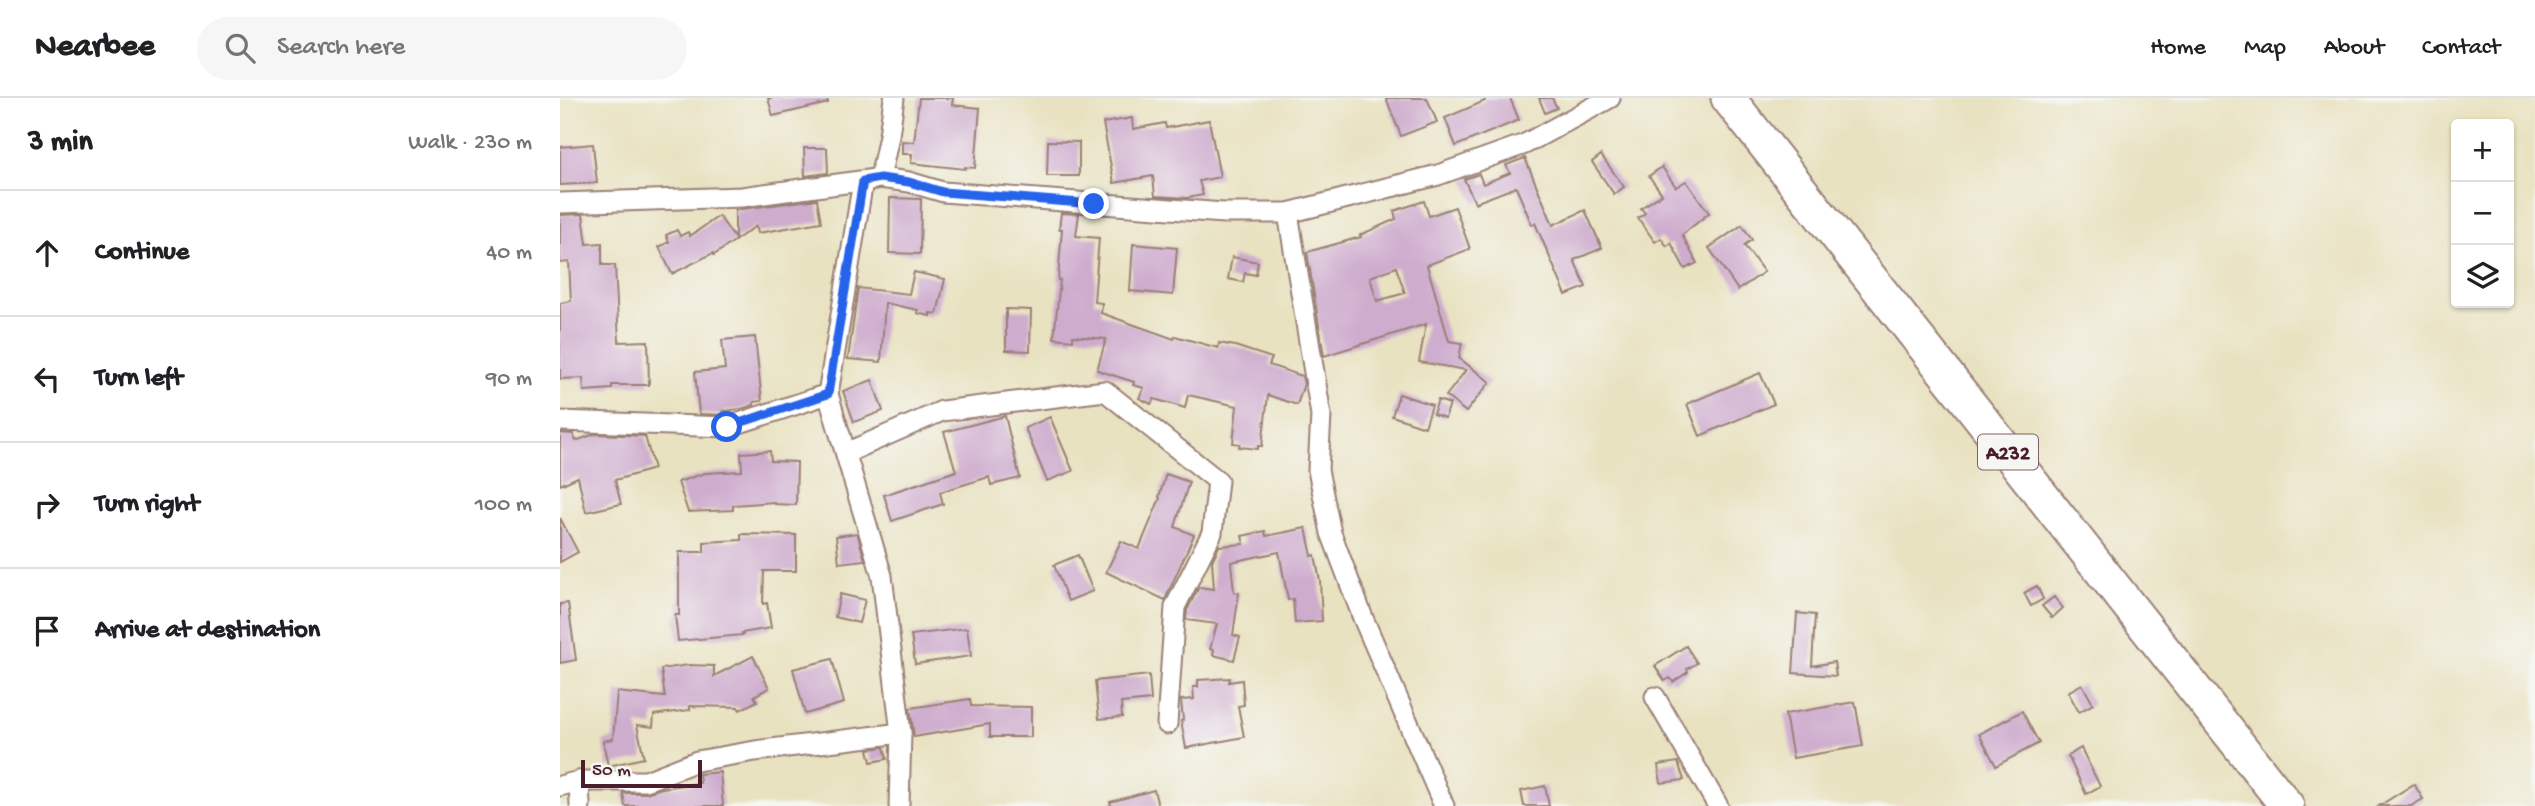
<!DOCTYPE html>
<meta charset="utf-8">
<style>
body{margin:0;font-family:"Gochi Hand",sans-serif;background:#f6f6f6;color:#202124}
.controls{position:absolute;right:21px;top:21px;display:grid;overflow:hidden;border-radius:7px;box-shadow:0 2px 5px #0004}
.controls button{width:63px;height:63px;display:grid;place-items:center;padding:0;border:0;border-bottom:2px solid #e0e0e0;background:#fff;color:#202124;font:35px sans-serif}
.scale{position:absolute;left:21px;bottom:18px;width:121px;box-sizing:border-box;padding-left:7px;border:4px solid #4a1f2b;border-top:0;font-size:19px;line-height:24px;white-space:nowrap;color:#4a1f2b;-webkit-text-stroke:5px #f6f6f2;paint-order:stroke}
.stop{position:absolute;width:21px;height:21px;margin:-16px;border:5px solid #2563eb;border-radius:50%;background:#fff}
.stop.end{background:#2563eb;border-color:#fff;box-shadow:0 2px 7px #0008}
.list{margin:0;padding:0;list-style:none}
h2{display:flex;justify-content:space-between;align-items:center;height:91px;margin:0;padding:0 28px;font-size:30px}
h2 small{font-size:23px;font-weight:400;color:#757577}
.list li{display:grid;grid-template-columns:46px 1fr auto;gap:21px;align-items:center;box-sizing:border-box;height:126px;padding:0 28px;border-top:2px solid #e0e0e0}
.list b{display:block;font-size:26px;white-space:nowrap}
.list em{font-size:23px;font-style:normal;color:#757577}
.icon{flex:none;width:38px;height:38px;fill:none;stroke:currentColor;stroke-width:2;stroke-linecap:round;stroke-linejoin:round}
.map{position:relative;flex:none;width:1975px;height:708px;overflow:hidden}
header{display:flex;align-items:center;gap:42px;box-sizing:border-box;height:98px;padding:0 35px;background:#fff;border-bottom:2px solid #e0e0e0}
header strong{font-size:33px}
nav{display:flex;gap:38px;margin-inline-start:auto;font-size:24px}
.search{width:490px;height:63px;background:#f6f6f6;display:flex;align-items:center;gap:18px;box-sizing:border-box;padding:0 24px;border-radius:38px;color:#757577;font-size:26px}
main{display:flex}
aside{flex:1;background:#fff}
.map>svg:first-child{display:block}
</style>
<header>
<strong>Nearbee</strong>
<div class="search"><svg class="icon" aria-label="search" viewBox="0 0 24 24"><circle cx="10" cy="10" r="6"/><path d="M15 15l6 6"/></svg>Search here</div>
<nav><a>Home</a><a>Map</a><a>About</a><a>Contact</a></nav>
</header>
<main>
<aside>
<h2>3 min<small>Walk · 230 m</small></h2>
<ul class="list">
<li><svg class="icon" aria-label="ahead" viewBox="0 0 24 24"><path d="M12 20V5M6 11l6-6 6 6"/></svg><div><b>Continue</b></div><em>40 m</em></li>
<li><svg class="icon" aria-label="left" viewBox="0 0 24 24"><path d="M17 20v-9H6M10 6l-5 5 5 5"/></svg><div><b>Turn left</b></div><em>90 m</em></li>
<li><svg class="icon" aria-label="right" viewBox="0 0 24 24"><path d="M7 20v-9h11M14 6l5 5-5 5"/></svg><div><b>Turn right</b></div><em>100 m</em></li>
<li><svg class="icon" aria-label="arrive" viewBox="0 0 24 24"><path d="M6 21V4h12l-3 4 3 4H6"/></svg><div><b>Arrive at destination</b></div></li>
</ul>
</aside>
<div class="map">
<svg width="1975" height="708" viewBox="0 0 1975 708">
<rect width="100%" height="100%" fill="#f6f6f2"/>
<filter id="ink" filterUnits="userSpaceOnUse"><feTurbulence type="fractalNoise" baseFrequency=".0143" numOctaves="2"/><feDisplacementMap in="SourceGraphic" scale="14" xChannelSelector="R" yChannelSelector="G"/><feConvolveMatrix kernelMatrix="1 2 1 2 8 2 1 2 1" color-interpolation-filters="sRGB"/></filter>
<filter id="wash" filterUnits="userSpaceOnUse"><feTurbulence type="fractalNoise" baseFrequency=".00686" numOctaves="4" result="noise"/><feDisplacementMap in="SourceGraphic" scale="28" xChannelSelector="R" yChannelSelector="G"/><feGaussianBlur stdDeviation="1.57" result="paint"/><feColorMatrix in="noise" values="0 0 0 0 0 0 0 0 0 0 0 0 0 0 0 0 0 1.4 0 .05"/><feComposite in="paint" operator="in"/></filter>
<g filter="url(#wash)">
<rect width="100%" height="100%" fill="#e9e2c1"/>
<g id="blocks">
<g fill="#ceacce" fill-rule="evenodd">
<polygon points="208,0 267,0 268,5 213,18"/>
<polygon points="359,0 393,0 392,7 420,10 415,70 405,69 405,71 351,65 352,56 342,56 342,43 354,44"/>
<polygon points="826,0 867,0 877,24 841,38"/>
<polygon points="924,0 950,0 959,22 896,48 885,20 925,3"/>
<polygon points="979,0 992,0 997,10 985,15"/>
<polygon points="572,20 573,31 605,25 606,30 649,22 660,79 639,83 643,97 627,100 595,98 593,78 554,85 543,25"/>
<polygon points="488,43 519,44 519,78 487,78"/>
<polygon points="33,46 37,85 0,87 0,49"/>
<polygon points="244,50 267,50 268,75 245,78"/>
<polygon points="1041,57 1064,89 1054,96 1032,64"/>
<polygon points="965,60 993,127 1025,112 1042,150 1014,162 1026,189 1006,197 975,125 972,127 956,89 915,105 904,81 919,76 923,86 950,75 946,67"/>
<polygon points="1102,69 1116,89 1126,83 1149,115 1122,137 1137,165 1125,171 1111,145 1107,148 1101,140 1095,144 1078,120 1085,115 1081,110 1102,96 1089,78"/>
<polygon points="330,100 361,101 360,156 329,155"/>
<polygon points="257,101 261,124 198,135 196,128 154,157 153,155 112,176 99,149 109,144 106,137 117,132 120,138 128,134 130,138 159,118 175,141 175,112"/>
<path d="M864,103L869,118L895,109L910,151L867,167L889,243L902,245L899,260L930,284L906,314L886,298L906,272L859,264L866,226L764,258L747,154L801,139L800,137L836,121L834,113ZM836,169L845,195L817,203L810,179Z"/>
<polygon points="501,115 519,116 516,138 539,140 534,204 542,205 541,215 614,241 615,238 658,250 659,245 675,248 712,260 709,267 742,278 744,286 737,307 708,297 702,348 698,348 698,351 679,349 680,346 673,345 677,308 628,297 625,310 594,301 591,306 579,300 584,290 573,287 574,284 537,272 546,241 513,238 513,242 494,240 500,182 498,182 502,131 499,131"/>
<polygon points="23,116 27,146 42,145 42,167 55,167 59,244 88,243 89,287 52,287 52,291 24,293 23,280 0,281 0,205 11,203 9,164 0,165 0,117"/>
<polygon points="1182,127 1192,142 1184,147 1204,174 1178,192 1149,150"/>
<polygon points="573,146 617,150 613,197 570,193"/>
<polygon points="672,159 698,164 696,177 685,175 683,184 668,181"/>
<polygon points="354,174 385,181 377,216 370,215 370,218 357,215 358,212 325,205 321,264 288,261 298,190 349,196"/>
<polygon points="446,211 471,212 470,253 446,252"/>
<polygon points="195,239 202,303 194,304 194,307 181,311 163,313 164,317 139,316 135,274 165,271 162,242"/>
<polygon points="1200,275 1214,306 1140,338 1127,306"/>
<polygon points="312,282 323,313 294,324 283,293"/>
<polygon points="839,296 872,307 865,329 832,318"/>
<polygon points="878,302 890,306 885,320 873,316"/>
<polygon points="445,318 460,380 431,387 429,379 380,394 383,406 332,423 324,397 396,373 384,334"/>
<polygon points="490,319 513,373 487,383 465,330"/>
<polygon points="0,335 13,336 16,343 34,336 85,338 94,371 55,382 61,406 26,414 18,379 0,387"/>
<polygon points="210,353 211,363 237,364 236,407 214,406 214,404 173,407 173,412 128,414 118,384 145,375 182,373 181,355"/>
<polygon points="606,376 629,384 615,429 634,437 605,502 546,474 561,443 579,451 600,400 599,399"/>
<polygon points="0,420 18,454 0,464"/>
<polygon points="746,430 752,458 755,457 760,483 762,523 735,525 733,501 728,502 719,454 671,464 674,494 679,495 673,537 680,539 674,562 653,557 654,552 650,551 657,526 626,522 627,512 639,489 654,491 652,463 659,448 684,446 682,438 705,433 706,438"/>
<polygon points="297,435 305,462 279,465 276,438"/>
<polygon points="181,436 236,437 236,473 204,473 203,506 207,505 211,530 182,535 183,537 118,543 115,517 119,517 119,454 144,454 144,444 181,442"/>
<polygon points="518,457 533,493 508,503 494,467"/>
<polygon points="1477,488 1483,501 1471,508 1464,495"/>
<polygon points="280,496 305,502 299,525 275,519"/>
<polygon points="1494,499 1503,510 1492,520 1482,508"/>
<polygon points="8,505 16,562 0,565 0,506"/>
<polygon points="1237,515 1255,517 1252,568 1274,564 1276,578 1233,575"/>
<polygon points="407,530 411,558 355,566 351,537"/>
<polygon points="1126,548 1137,565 1127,571 1128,574 1113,584 1110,580 1105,583 1095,568"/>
<polygon points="193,558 209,590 194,598 197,603 180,612 178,609 130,608 130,612 94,617 93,629 77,627 84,660 48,668 43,643 53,641 57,594 105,599 101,571 129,567 154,568 154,578"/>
<polygon points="272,561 284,605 245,616 233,571"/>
<polygon points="589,577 591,602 561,605 562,619 539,621 535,583"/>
<polygon points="670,580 669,584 682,582 684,607 678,608 684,639 626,650 621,623 623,622 621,602 634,601 633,589 638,589 638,582"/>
<polygon points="1522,586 1533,606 1519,614 1508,594"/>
<polygon points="410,601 411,608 471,609 471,639 430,639 430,626 354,639 350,610"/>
<polygon points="1295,604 1303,648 1233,660 1225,616"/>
<polygon points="1462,613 1479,645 1436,668 1419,636"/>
<polygon points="324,649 327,661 311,664 308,651"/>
<polygon points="1521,650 1540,688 1526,696 1508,658"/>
<polygon points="1118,664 1124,682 1101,685 1098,667"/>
<polygon points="160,674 163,708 65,708 63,695 86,695 102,690 140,685 139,676"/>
<polygon points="1854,686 1863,701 1851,708 1819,708"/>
<polygon points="985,688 989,708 964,708 961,693"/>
<polygon points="594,692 598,708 551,708 550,704"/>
</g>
</g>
</g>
<g filter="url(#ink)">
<use href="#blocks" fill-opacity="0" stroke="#9a8076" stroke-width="2"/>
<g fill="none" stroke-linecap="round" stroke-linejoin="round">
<g stroke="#9a8076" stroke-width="23">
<g id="street">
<polyline points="334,0 329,38 320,80 349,84 383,94 664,115 728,115 878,77 965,46 1050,0"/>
<polyline points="303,83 268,296 322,478 341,635 339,708"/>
<polyline points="0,105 182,99 315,81"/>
<polyline points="728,115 761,317 758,372 771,435 803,520 884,708"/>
<polyline points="0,323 167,329 268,296"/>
<polyline points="286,355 382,313 545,293 658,383 652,435 615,509 607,626"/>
<polyline points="1095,599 1158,708"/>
<polyline points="19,683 20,708"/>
<polyline points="0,688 19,683 86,683 137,663 195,653 341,635"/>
</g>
</g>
<g stroke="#9a8076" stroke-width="37">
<polyline id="highway" points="1168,0 1727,708"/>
</g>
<use href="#street" stroke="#fff" stroke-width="19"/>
<use href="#highway" stroke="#fff" stroke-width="33"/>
</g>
</g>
<g fill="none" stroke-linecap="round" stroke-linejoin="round" filter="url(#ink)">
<polyline stroke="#2563eb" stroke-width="9" points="167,329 268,296 303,83 320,80 349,84 383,94 534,106"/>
</g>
<g text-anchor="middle" stroke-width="5" stroke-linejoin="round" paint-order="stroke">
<rect fill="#f6f6f2" stroke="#7e6067" stroke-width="2" x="1418" y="336.5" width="60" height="35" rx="5"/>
<g font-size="21" font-weight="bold" fill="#4a1f2b">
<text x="1448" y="361">A232</text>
</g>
</g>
</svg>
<div class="controls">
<button>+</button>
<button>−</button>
<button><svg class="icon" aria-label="layers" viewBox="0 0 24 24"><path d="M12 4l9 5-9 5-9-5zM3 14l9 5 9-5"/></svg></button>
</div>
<div class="scale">50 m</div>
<div class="stop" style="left:167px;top:329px"></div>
<div class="stop end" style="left:534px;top:106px"></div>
</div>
</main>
